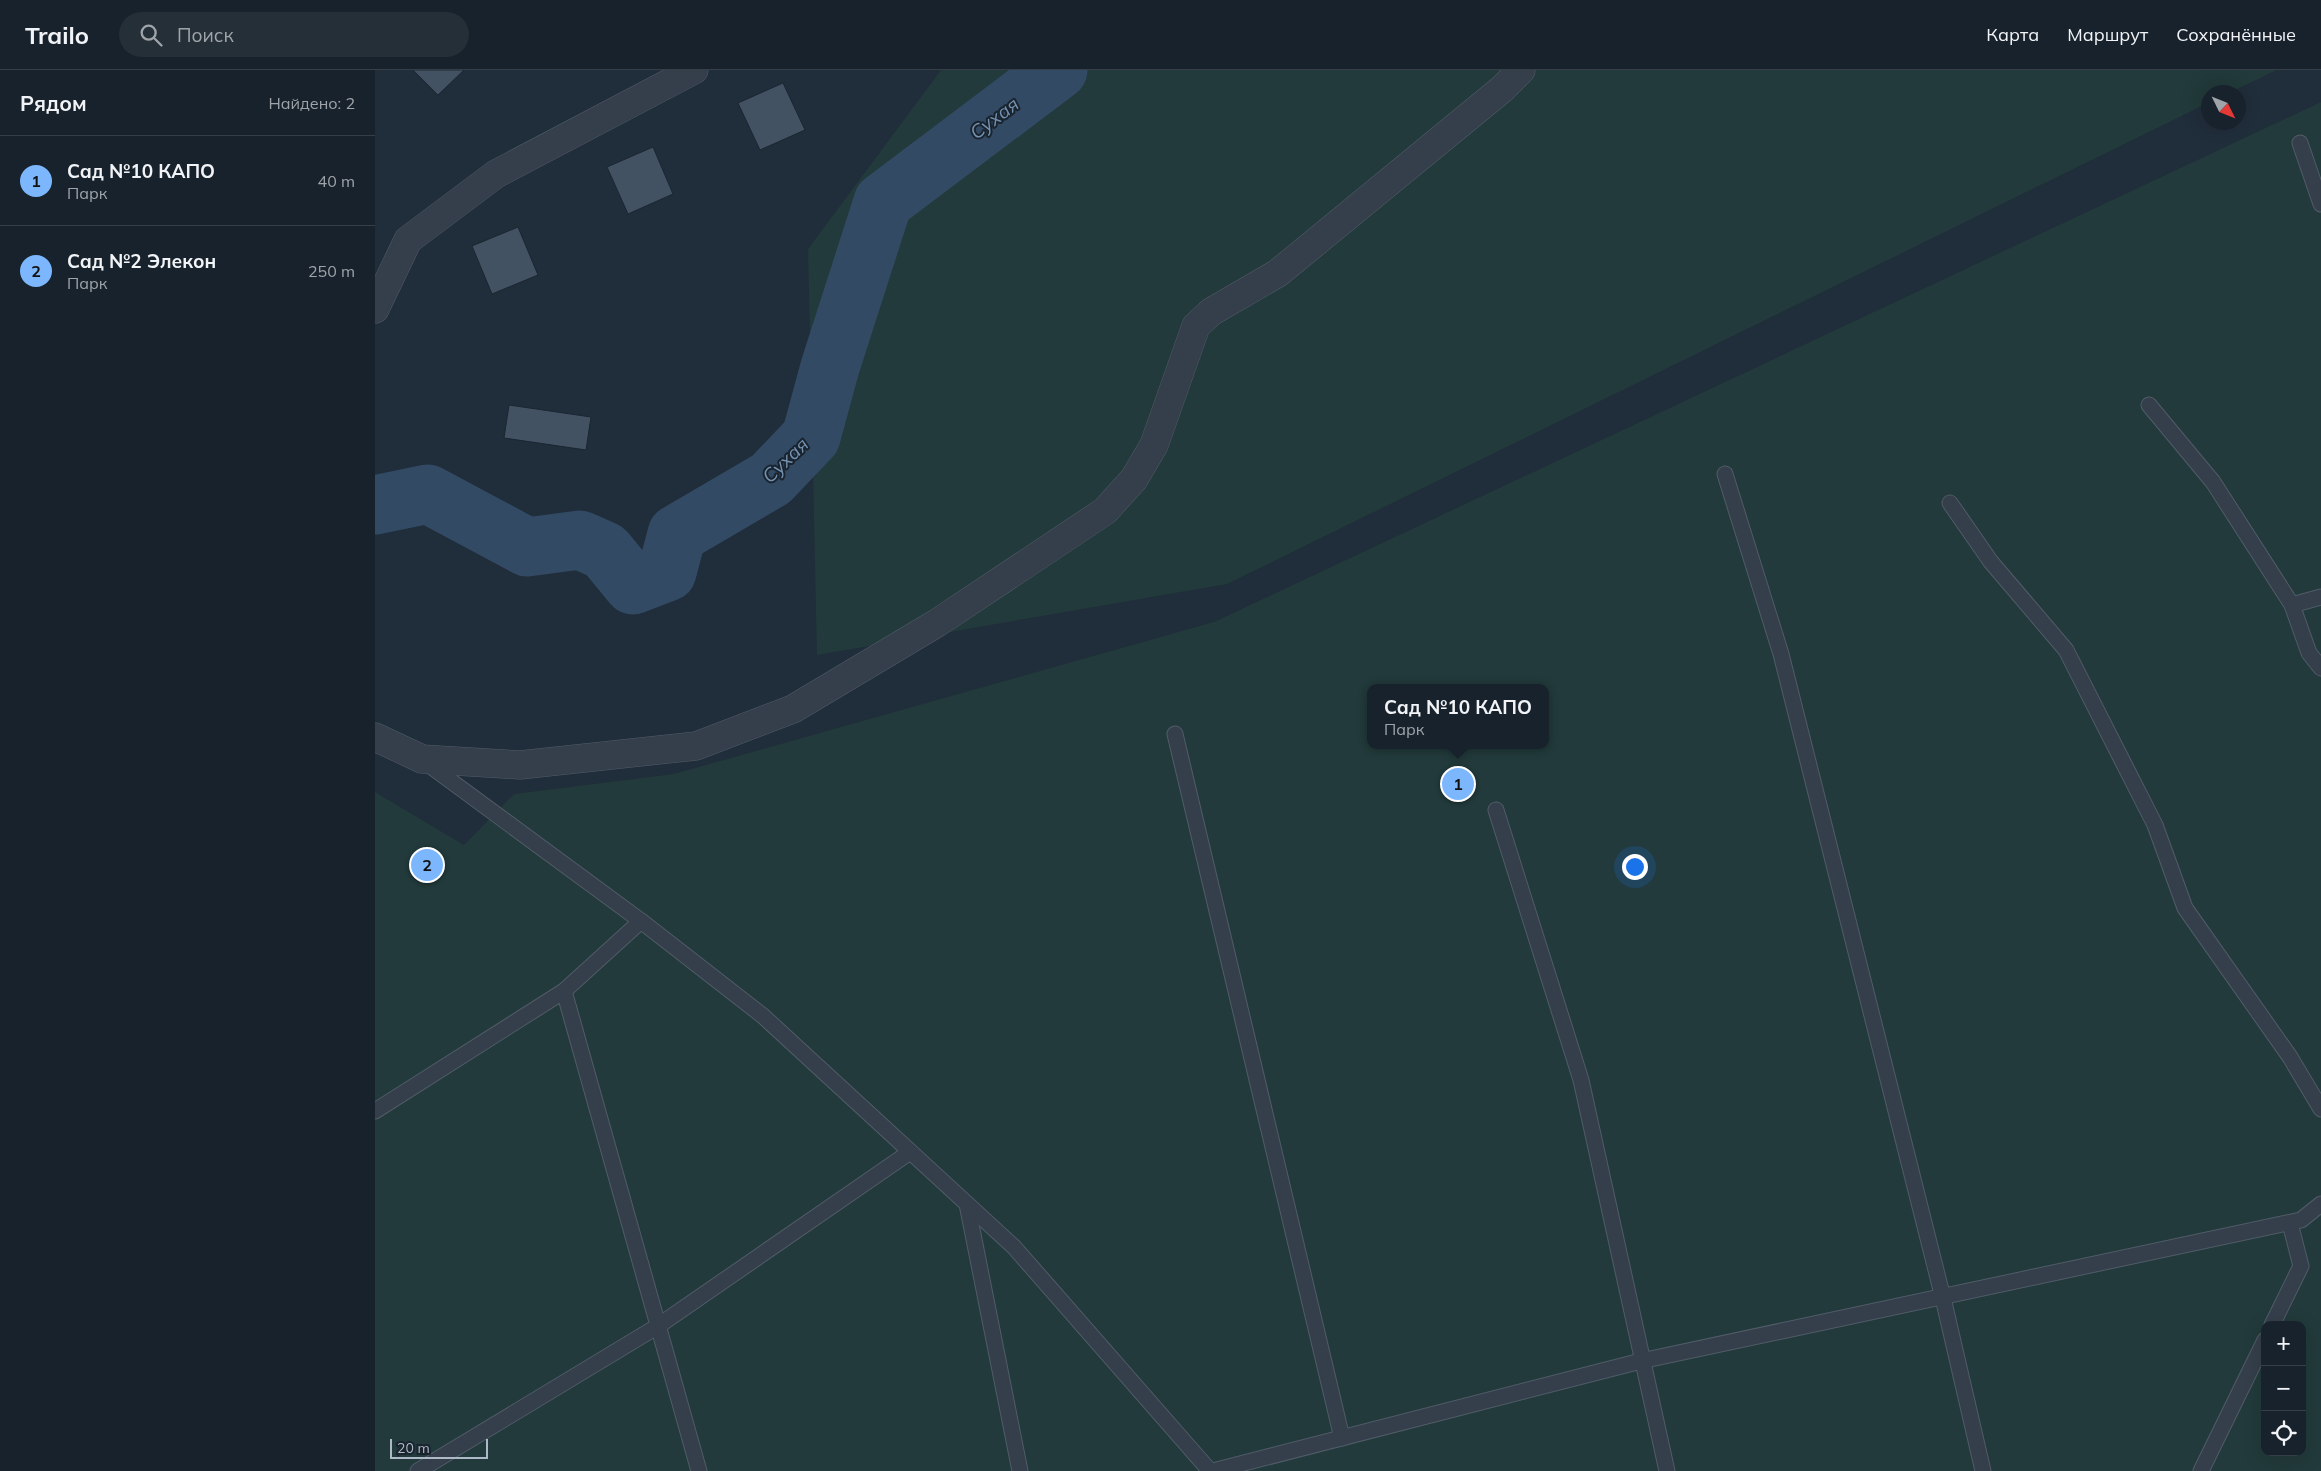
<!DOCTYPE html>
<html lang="ru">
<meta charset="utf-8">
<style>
body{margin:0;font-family:Mulish,sans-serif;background:#252f38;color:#f1f3f6}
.controls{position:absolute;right:15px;bottom:15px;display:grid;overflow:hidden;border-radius:10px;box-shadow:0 5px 20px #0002}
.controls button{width:45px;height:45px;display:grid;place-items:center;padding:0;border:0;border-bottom:1px solid #363f48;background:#18222c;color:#f1f3f6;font:25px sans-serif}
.compass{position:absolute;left:1826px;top:15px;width:45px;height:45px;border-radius:50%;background:#18222c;box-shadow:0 5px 20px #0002;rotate:133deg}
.scale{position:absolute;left:15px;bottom:12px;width:98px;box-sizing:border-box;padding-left:5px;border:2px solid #aeb9c7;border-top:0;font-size:14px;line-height:18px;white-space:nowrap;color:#aeb9c7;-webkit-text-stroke:4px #19242f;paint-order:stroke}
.you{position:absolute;left:1259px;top:796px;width:18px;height:18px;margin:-12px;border:4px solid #fff;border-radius:50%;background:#1a73e8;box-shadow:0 0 0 8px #1a73e833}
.badge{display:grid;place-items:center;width:32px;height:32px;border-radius:50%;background:#7cb7fe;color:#111;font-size:16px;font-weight:700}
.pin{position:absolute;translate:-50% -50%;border:2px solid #fff;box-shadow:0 1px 5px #0006}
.popup{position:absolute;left:992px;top:614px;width:182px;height:65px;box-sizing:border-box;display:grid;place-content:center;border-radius:10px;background:#18222c;filter:drop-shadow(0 1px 4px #0005);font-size:16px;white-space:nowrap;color:#9fa4a9}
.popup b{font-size:19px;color:#f1f3f6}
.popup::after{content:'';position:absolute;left:50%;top:100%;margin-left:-10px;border:10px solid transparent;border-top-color:#18222c}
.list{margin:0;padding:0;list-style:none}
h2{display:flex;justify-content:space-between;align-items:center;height:65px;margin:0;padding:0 20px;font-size:21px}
h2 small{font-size:16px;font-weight:400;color:#9fa4a9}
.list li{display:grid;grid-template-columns:32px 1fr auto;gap:15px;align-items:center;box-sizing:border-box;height:90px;padding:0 20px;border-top:1px solid #363f48}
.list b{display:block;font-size:19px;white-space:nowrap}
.list p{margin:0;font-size:16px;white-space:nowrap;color:#9fa4a9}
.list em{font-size:16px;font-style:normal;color:#9fa4a9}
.icon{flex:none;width:28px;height:28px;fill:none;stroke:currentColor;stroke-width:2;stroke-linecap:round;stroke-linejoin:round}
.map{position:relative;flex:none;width:1946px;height:1401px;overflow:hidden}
header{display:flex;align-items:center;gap:30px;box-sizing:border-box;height:70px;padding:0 25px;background:#18222c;border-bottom:1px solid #363f48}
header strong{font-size:24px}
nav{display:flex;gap:28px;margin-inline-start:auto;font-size:18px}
.search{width:350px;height:45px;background:#252f38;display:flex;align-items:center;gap:12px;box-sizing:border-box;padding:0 18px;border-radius:28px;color:#9fa4a9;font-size:19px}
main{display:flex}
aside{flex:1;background:#18222c}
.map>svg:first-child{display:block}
</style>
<header>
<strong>Trailo</strong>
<div class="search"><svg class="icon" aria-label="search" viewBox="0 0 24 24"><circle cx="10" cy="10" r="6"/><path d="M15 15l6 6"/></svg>Поиск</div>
<nav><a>Карта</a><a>Маршрут</a><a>Сохранённые</a></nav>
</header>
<main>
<aside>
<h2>Рядом<small>Найдено: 2</small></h2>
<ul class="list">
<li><span class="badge">1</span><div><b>Сад №10 КАПО</b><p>Парк</p></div><em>40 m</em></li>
<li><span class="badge">2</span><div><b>Сад №2 Элекон</b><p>Парк</p></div><em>250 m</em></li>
</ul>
</aside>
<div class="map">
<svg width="1946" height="1401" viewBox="0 0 1946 1401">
<rect width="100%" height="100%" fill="#202d3a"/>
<g fill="#223a3b" fill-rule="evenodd">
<polygon points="566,0 1902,0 1856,22 1834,22 1833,33 852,514 442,585 433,179"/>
<path d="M1946,32V1401H0V722L89,775L139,724L299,704L839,552ZM996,618H1170V675H996ZM1890,1255H1927V1382H1890Z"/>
</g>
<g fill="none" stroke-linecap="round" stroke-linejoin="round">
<polyline stroke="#324a63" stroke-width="59" points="0,435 53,424 152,477 205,470 230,481 258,515 292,502 302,464 396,409 436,367 455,297 508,132 683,0"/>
</g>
<g fill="#425262" stroke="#1b2631">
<polygon points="38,0 89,0 63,25"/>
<polygon points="408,13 430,60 385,80 363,33"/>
<polygon points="278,77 298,124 253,144 232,97"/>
<polygon points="143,157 163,205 117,224 97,176"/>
<polygon points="134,335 216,347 211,380 129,368"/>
</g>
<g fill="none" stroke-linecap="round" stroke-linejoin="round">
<g stroke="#515c68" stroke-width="17">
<g id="lane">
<polyline points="1925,73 1946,134"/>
<polyline points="1774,335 1838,412 1917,535 1934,583 1946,598"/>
<polyline points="1350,404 1406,584 1568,1228 1608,1401"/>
<polyline points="1575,433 1616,492 1691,580 1780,755 1810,838 1915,987 1946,1039"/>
<polyline points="1917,535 1946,527"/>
<polyline points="800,664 967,1368"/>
<polyline points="50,692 266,851 388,946 639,1177 835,1401"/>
<polyline points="1121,740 1206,1010 1292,1401"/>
<polyline points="189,921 324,1401"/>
<polyline points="0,1041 189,921 266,851"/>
<polyline points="592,1134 645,1401"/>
<polyline points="1897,1255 1926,1196 1915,1153"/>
<polyline points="43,1401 283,1256 535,1082"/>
<polyline points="838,1401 1266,1291 1926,1150 1946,1134"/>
<polyline points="1826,1401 1890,1270"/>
</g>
</g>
<g stroke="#515c68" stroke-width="29">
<g id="street">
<polyline points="0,239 33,170 121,104 319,0"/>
<polyline points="0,667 47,689 145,695 321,676 418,639 562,553 730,441 759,409 779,375 821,256 836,242 903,203 1127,19 1146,0"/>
</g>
</g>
<use href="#lane" stroke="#343f4b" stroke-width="15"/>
<use href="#street" stroke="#343f4b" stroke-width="28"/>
</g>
<g text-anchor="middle" stroke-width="4" stroke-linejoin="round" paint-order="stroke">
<g font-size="19" font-style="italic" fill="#7492b1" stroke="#19242f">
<text transform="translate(619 48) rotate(-37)" y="7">Сухая</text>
<text transform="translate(410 390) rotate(-44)" y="7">Сухая</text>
</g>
</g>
</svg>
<div class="controls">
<button>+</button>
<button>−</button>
<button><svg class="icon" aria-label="locate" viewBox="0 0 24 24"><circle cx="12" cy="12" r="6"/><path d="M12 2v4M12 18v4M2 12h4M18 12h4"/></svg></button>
</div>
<svg class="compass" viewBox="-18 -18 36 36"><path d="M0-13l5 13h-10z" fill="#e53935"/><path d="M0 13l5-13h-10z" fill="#9fa4a9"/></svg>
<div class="scale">20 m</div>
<div class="you"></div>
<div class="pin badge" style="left:1083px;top:714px">1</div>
<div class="popup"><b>Сад №10 КАПО</b>Парк</div>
<div class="pin badge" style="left:52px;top:795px">2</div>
</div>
</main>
